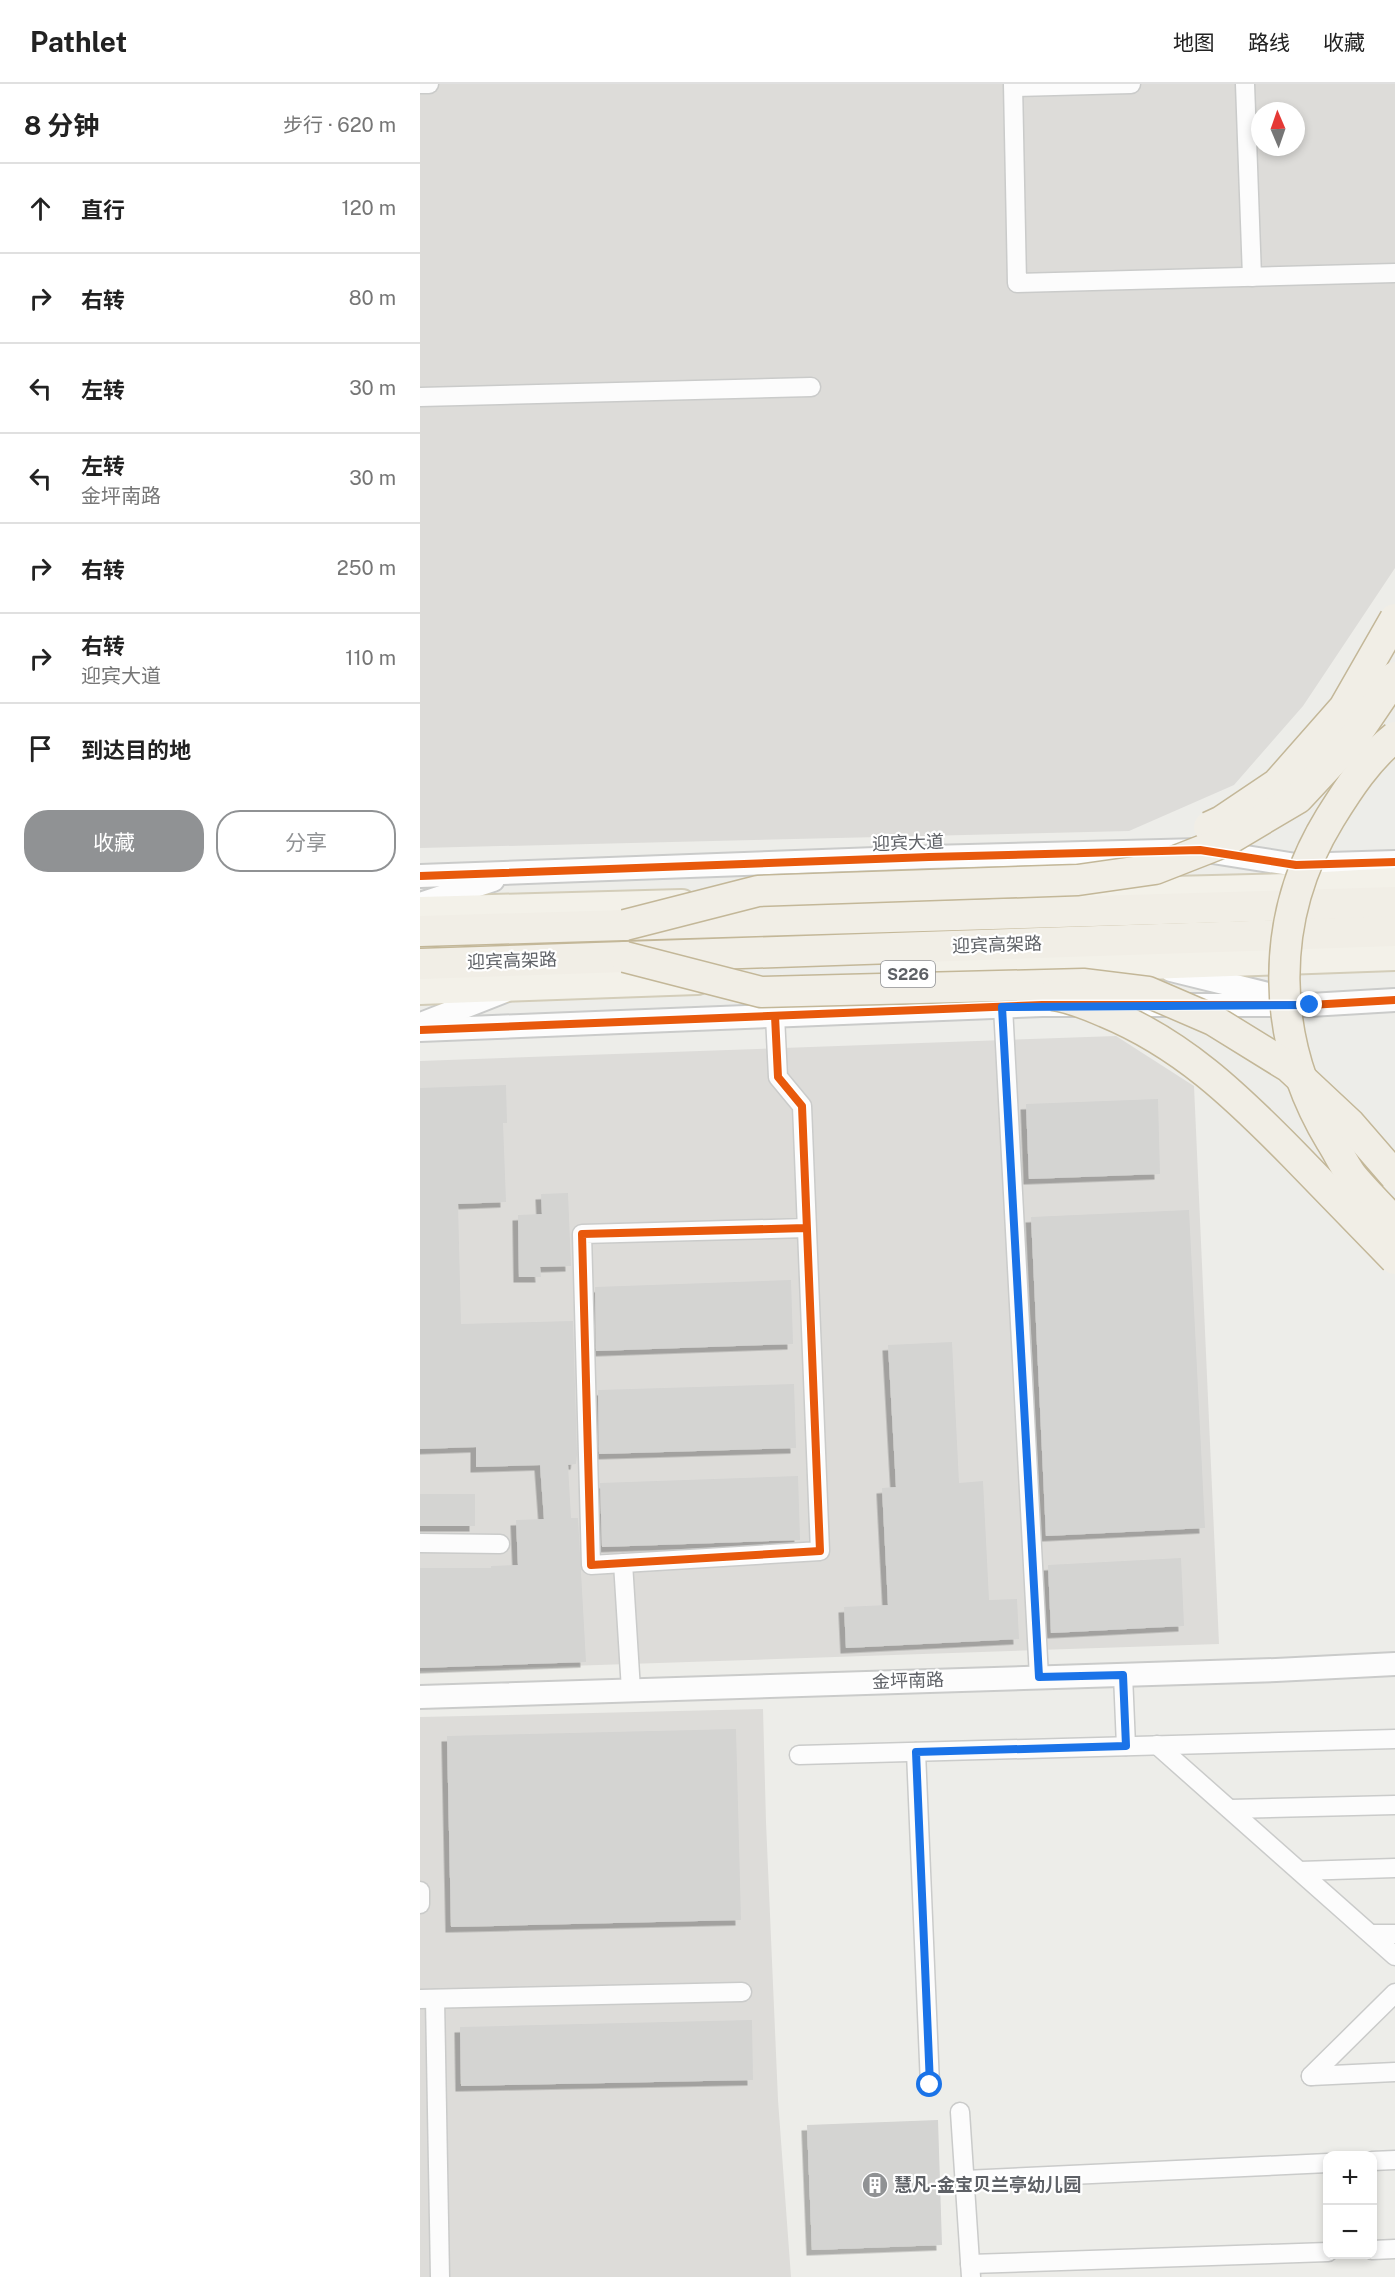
<!DOCTYPE html>
<html lang="zh">
<meta charset="utf-8">
<style>
body{margin:0;font-family:"Public Sans","Noto Sans SC",sans-serif;background:#f6f6f6;color:#222}
.controls{position:absolute;right:18px;bottom:18px;display:grid;overflow:hidden;border-radius:12px;box-shadow:0 3px 9px #0003}
.controls button{width:54px;height:54px;display:grid;place-items:center;padding:0;border:0;border-bottom:2px solid #e0e0e0;background:#fff;color:#222;font:30px sans-serif}
.compass{position:absolute;left:831px;top:18px;width:54px;height:54px;border-radius:50%;background:#fff;box-shadow:0 3px 9px #0003;rotate:358deg}
.stop{position:absolute;width:18px;height:18px;margin:-14px;border:4px solid #1a73e8;border-radius:50%;background:#fff}
.stop.end{background:#1a73e8;border-color:#fff;box-shadow:0 2px 6px #0008}
.list{margin:0;padding:0;list-style:none}
h2{display:flex;justify-content:space-between;align-items:center;height:78px;margin:0;padding:0 24px;font-size:26px}
h2 small{font-size:20px;font-weight:400;color:#767676}
.list li{display:grid;grid-template-columns:39px 1fr auto;gap:18px;align-items:center;box-sizing:border-box;height:90px;padding:0 24px;border-top:2px solid #e0e0e0}
.list b{display:block;font-size:22px;white-space:nowrap}
.list p{margin:0;font-size:20px;white-space:nowrap;color:#767676}
.list em{font-size:20px;font-style:normal;color:#767676}
.actions{display:flex;gap:12px;padding:18px 24px}
.actions a{flex:1;padding:14px 0;border:2px solid #909294;border-radius:24px;text-align:center;font-size:21px;color:#909294}
.actions .main{background:#909294;color:#fff}
.icon{flex:none;width:33px;height:33px;fill:none;stroke:currentColor;stroke-width:2;stroke-linecap:round;stroke-linejoin:round}
.map{position:relative;flex:none;width:975px;height:2193px;overflow:hidden}
header{display:flex;align-items:center;gap:36px;box-sizing:border-box;height:84px;padding:0 30px;background:#fff;border-bottom:2px solid #e0e0e0}
header strong{font-size:28px}
nav{display:flex;gap:33px;margin-inline-start:auto;font-size:21px}
main{display:flex}
aside{flex:1;background:#fff}
.map>svg:first-child{display:block}
</style>
<header>
<strong>Pathlet</strong>
<nav><a>地图</a><a>路线</a><a>收藏</a></nav>
</header>
<main>
<aside>
<h2>8 分钟<small>步行 · 620 m</small></h2>
<ul class="list">
<li><svg class="icon" aria-label="ahead" viewBox="0 0 24 24"><path d="M12 20V5M6 11l6-6 6 6"/></svg><div><b>直行</b></div><em>120 m</em></li>
<li><svg class="icon" aria-label="right" viewBox="0 0 24 24"><path d="M7 20v-9h11M14 6l5 5-5 5"/></svg><div><b>右转</b></div><em>80 m</em></li>
<li><svg class="icon" aria-label="left" viewBox="0 0 24 24"><path d="M17 20v-9H6M10 6l-5 5 5 5"/></svg><div><b>左转</b></div><em>30 m</em></li>
<li><svg class="icon" aria-label="left" viewBox="0 0 24 24"><path d="M17 20v-9H6M10 6l-5 5 5 5"/></svg><div><b>左转</b><p>金坪南路</p></div><em>30 m</em></li>
<li><svg class="icon" aria-label="right" viewBox="0 0 24 24"><path d="M7 20v-9h11M14 6l5 5-5 5"/></svg><div><b>右转</b></div><em>250 m</em></li>
<li><svg class="icon" aria-label="right" viewBox="0 0 24 24"><path d="M7 20v-9h11M14 6l5 5-5 5"/></svg><div><b>右转</b><p>迎宾大道</p></div><em>110 m</em></li>
<li><svg class="icon" aria-label="arrive" viewBox="0 0 24 24"><path d="M6 21V4h12l-3 4 3 4H6"/></svg><div><b>到达目的地</b></div></li>
</ul>
<div class="actions"><a class="main">收藏</a><a>分享</a></div>
</aside>
<div class="map">
<svg width="975" height="2193" viewBox="0 0 975 2193">
<defs>
<filter id="shadow"><feDropShadow dx="-5.5" dy="5.5" stdDeviation="0" flood-color="#0004"/></filter>
</defs>
<rect width="100%" height="100%" fill="#edede9"/>
<g fill="#dddcd9" fill-rule="evenodd">
<path d="M0,0H975V484L883,622L814,701L709,747L0,764ZM840,27H876V63H840Z"/>
<polygon points="696,952 774,1002 799,1560 0,1587 0,977"/>
<polygon points="343,1625 346,1738 358,2016 371,2193 0,2193 0,1633"/>
</g>
<g fill="#d4d4d2" filter="url(#shadow)">
<polygon points="86,1001 87,1039 83,1039 86,1118 38,1120 41,1240 153,1237 157,1371 156,1380 148,1381 151,1434 158,1434 166,1578 0,1584 0,1484 71,1484 71,1482 98,1481 96,1436 124,1435 120,1381 56,1383 56,1363 0,1365 0,1004"/>
<polygon points="738,1015 740,1090 609,1095 606,1020"/>
<polygon points="148,1109 151,1182 120,1183 121,1193 99,1193 98,1131 122,1130 121,1110"/>
<polygon points="769,1126 785,1444 626,1452 611,1133"/>
<polygon points="371,1196 373,1260 176,1267 175,1203"/>
<polygon points="532,1258 539,1399 563,1397 569,1516 597,1515 599,1555 426,1564 424,1523 468,1521 462,1404 476,1403 468,1261"/>
<polygon points="374,1300 376,1364 179,1370 178,1306"/>
<polygon points="378,1392 380,1456 182,1463 180,1399"/>
<rect x="0" y="1410" width="55" height="32"/>
<polygon points="761,1474 764,1542 631,1549 628,1481"/>
<polygon points="316,1645 321,1836 31,1843 27,1652"/>
<polygon points="332,1936 333,1996 41,2002 40,1943"/>
<polygon points="518,2036 522,2161 392,2166 387,2041"/>
</g>
<g fill="none" stroke-linecap="round" stroke-linejoin="round">
<g stroke="#cacbca" stroke-width="21">
<g id="minor">
<polyline points="0,0 9,0"/>
<polyline points="593,0 597,199 975,189"/>
<polyline points="825,0 832,193"/>
<polyline points="594,3 711,0"/>
<polyline points="0,313 391,303"/>
<polyline points="583,923 619,1593"/>
<polyline points="355,932 358,993 382,1022 400,1467 171,1481 162,1150 386,1144"/>
<polyline points="0,1459 80,1460"/>
<polyline points="203,1479 211,1606"/>
<polyline points="703,1591 706,1662"/>
<polyline points="737,1661 975,1872"/>
<polyline points="496,1668 510,2001"/>
<polyline points="379,1671 975,1655"/>
<polyline points="810,1725 975,1721"/>
<polyline points="880,1787 975,1784"/>
<polyline points="0,1807 0,1820"/>
<polyline points="953,1850 975,1850"/>
<polyline points="0,1915 322,1908"/>
<polyline points="15,1915 20,2193"/>
<polyline points="891,1992 975,1909"/>
<polyline points="891,1992 975,1988"/>
<polyline points="540,2028 551,2193"/>
<polyline points="952,2077 975,2076"/>
<polyline points="545,2096 908,2079"/>
<polyline points="952,2166 975,2165"/>
<polyline points="550,2180 908,2168"/>
</g>
</g>
<g stroke="#cacbca" stroke-width="26">
<g id="tertiary">
<polyline points="0,792 509,773 780,766 876,781 975,778"/>
<polyline points="0,820 73,796"/>
<polyline points="751,886 856,912"/>
<polyline points="1,940 85,907"/>
<polyline points="0,946 622,921 890,921 975,916"/>
<polyline points="0,1613 856,1586 975,1580"/>
</g>
</g>
<g stroke="#d3cdb9" stroke-width="32">
<g id="primary">
<polyline points="632,810 870,804 975,798"/>
<polyline points="0,827 262,820"/>
<polyline points="476,890 975,872"/>
<polyline points="0,906 277,896"/>
</g>
</g>
<g stroke="#c3b798" stroke-width="33">
<g id="trunk">
<polyline points="0,847 975,818"/>
<polyline points="0,880 975,847"/>
</g>
</g>
<use href="#minor" stroke="#fcfcfc" stroke-width="18"/>
<use href="#tertiary" stroke="#fcfcfc" stroke-width="22"/>
<use href="#primary" stroke="#f3f1e9" stroke-width="28"/>
<use href="#trunk" stroke="#f1eee6" stroke-width="30"/>
<g stroke="#c3b798" stroke-width="33" stroke-linecap="butt">
<g id="trunk-bridge">
<path d="M975,653C948,674 928,705 910,734C848,835 850,956 911,1057C918,1068 924,1081 932,1092C945,1108 961,1123 975,1139"/>
<polyline points="789,743 802,737 857,700 924,624 975,535"/>
<polyline points="205,841 338,807 658,796 735,785 804,758 878,714 933,655 975,593"/>
<polyline points="205,873 341,908 663,900 728,908 793,936 869,983 930,1040 975,1092"/>
<path d="M633,911C652,914 667,920 685,928C762,960 815,1011 873,1070C907,1105 941,1140 975,1175"/>
</g>
</g>
<use href="#trunk-bridge" stroke="#f1eee6" stroke-width="30"/>
<g stroke="#fff" stroke-width="11">
<g id="cycleway">
<polyline points="0,792 509,773 780,766 876,781 975,778"/>
<polyline points="355,932 358,993 382,1022 400,1467 171,1481 162,1150 386,1144"/>
<polyline points="0,946 622,921 890,921 975,916"/>
</g>
</g>
<use href="#cycleway" stroke="#e8590c" stroke-width="8"/>
</g>
<g fill="none" stroke-linecap="round" stroke-linejoin="round">
<polyline stroke="#1a73e8" stroke-width="8" points="510,2001 496,1668 706,1662 703,1591 619,1593 582,923 890,921"/>
</g>
<defs>
<g id="building-disc" transform="scale(1.35)"><circle r="9.5" fill="#909294" stroke="#fff"/><path d="M-4-6H4V6H1V3H-1V6H-4ZM-2.5-4.3h1.7v1.8h-1.7ZM.8-4.3h1.7v1.8H.8ZM-2.5-1h1.7V.8h-1.7ZM.8-1h1.7V.8H.8Z" fill="#fff"/></g>
</defs>
<g fill-rule="evenodd">
<use href="#building-disc" x="455" y="2101"/>
</g>
<g text-anchor="middle" stroke-width="4.5" stroke-linejoin="round" paint-order="stroke">
<rect fill="#fff" stroke="#8e9094" stroke-width="1.5" x="461" y="877" width="54" height="26" rx="4.5"/>
<g font-size="16" font-weight="bold" fill="#5e6166">
<text x="488" y="896">S226</text>
</g>
<g font-size="18" fill="#5e6166" stroke="#fff">
<text transform="translate(488 759) rotate(-2)" y="6">迎宾大道</text>
<text transform="translate(577 861) rotate(-2)" y="6">迎宾高架路</text>
<text transform="translate(92 877) rotate(-2)" y="6">迎宾高架路</text>
<text transform="translate(488 1597) rotate(-2)" y="6">金坪南路</text>
</g>
<g font-size="18" font-weight="bold" fill="#5e6166" stroke="#fff" text-anchor="start">
<text x="474" y="2107">慧凡-金宝贝兰亭幼儿园</text>
</g>
</g>
</svg>
<div class="controls">
<button>+</button>
<button>−</button>
</div>
<svg class="compass" viewBox="-18 -18 36 36"><path d="M0-13l5 13h-10z" fill="#e53935"/><path d="M0 13l5-13h-10z" fill="#767676"/></svg>
<div class="stop" style="left:510px;top:2001px"></div>
<div class="stop end" style="left:890px;top:921px"></div>
</div>
</main>
